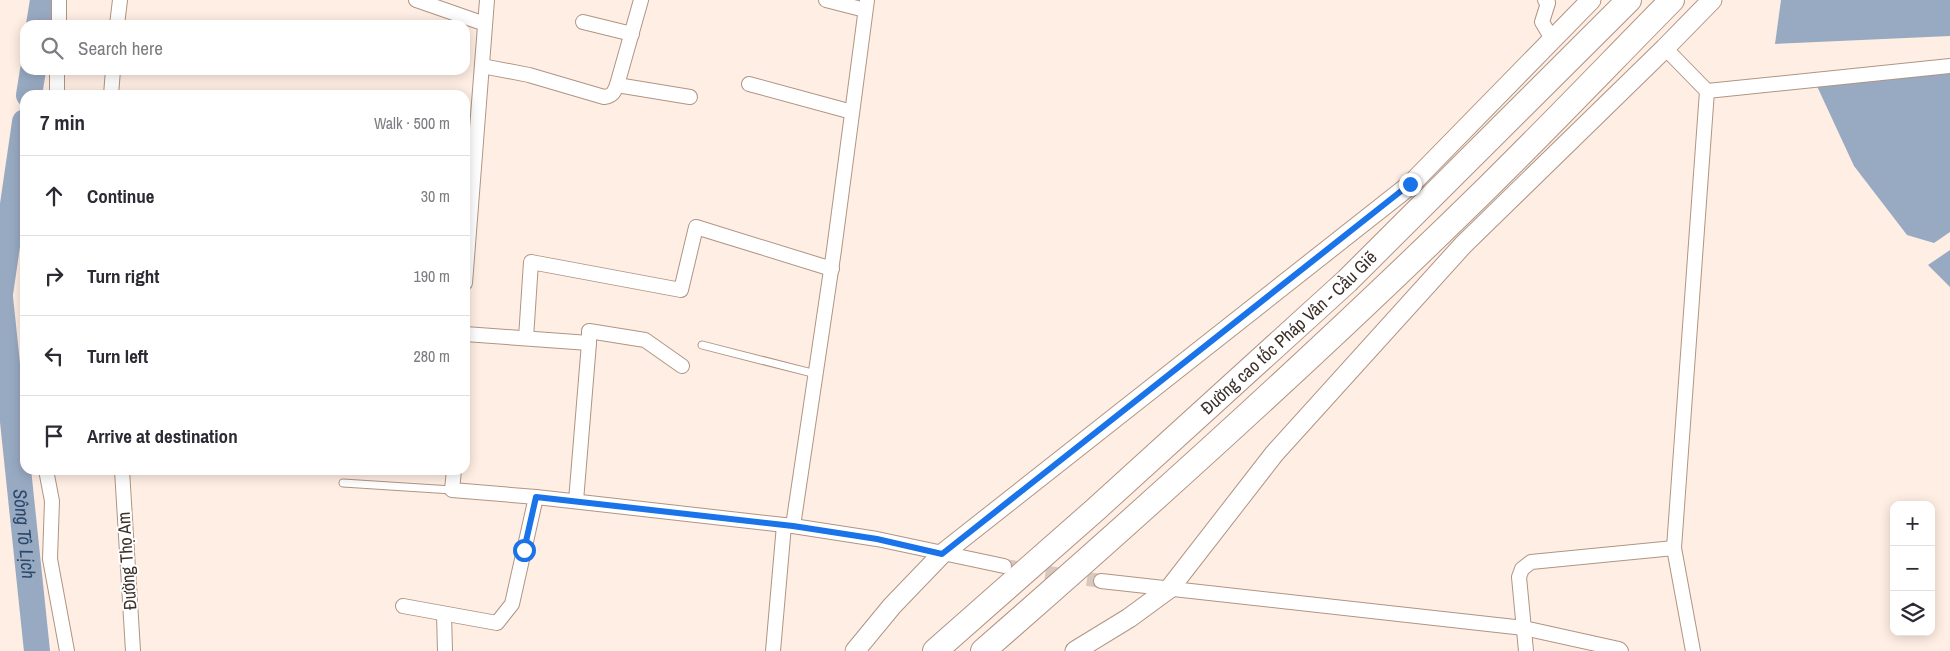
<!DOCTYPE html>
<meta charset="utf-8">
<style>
body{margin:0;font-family:"Archivo Narrow",sans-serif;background:#f2f2f3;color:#2b2b33}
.controls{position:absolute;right:15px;bottom:15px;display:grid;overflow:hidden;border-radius:10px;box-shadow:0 2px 12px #0003}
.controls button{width:45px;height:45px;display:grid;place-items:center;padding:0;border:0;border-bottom:1px solid #e1e1e2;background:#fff;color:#2b2b33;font:25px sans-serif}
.stop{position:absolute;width:15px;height:15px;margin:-11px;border:4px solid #1a73e8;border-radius:50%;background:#fff}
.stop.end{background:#1a73e8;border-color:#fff;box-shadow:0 1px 5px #0008}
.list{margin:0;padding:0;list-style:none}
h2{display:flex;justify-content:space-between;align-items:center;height:65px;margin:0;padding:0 20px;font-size:21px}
h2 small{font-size:16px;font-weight:400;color:#7c7c81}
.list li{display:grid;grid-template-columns:32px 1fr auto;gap:15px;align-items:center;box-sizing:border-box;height:80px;padding:0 20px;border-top:1px solid #e1e1e2}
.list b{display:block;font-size:19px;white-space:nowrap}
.list em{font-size:16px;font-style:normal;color:#7c7c81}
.icon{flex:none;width:28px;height:28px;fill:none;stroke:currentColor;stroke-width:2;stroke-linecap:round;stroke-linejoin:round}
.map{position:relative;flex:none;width:1950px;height:651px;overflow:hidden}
.search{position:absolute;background:#fff;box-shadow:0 2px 12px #0003;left:20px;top:20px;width:450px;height:55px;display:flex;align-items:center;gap:12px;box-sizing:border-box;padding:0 18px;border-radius:15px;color:#7c7c81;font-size:19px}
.panel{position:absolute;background:#fff;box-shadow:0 2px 12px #0003;left:20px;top:90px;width:450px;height:385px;border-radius:15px}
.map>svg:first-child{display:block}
</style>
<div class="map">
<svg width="1950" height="651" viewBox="0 0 1950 651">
<rect width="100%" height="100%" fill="#ffeee3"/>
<g fill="#98aac2">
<polygon points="1781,0 1950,0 1950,36 1775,44"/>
<polygon points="1950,73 1950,232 1934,243 1907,235 1854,166 1816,84"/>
<polygon points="1950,250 1950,287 1928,265"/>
</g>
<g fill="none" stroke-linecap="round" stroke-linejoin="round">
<g stroke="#98aac2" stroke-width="26">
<polyline points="39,25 43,0"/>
<polyline points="29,95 33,70"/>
<polyline points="0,294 25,122"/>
<path id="s1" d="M0,297L37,651"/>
</g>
<polyline stroke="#d8c8be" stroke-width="14" stroke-dasharray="14 7" stroke-linecap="butt" points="1004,566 1101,581"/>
<g stroke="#af9584" stroke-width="9">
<g id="lane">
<polyline points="702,345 816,374"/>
<polyline points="343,483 452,490"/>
</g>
</g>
<g stroke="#af9584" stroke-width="16">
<g id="street">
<polyline points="416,0 485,24"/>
<polyline points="826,0 865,10"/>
<polyline points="1545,0 1548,3 1542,22 1552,39"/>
<polyline points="583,22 632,34"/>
<polyline points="59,25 59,0"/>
<polyline points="117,25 120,0"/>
<polyline points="1665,48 1707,91 1950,66"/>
<path d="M482,66L529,75L604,97C612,96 614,93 617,85L641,0"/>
<polyline points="749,84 852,112"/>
<polyline points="617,85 690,97"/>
<polyline points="57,95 57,70"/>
<polyline points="111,95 113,70"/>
<polyline points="465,283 487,0"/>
<polyline points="465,334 589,343 589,331 645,340 682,366"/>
<polyline points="526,338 531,262 681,290 696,227 832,269"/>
<polyline points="46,470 52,501 50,559 67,651"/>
<polyline points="122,470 133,651"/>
<polyline points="454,470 452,490 536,497 793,526 877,539 1004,566"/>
<polyline points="576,501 589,343"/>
<polyline points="793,526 834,250 867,0"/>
<polyline points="1101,581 1524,628 1619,649 1621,651"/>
<polyline points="403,606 497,623 512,604 536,497"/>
<polyline points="444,614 445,651"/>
<polyline points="773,651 784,525"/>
<polyline points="1526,651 1519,577 1522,569 1531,562 1674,548"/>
<polyline points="1693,651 1674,548 1707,91"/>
</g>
</g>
<g stroke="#af9584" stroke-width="21">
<g id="secondary">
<polyline points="855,651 892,606 942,554 1410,185 1591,0"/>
<polyline points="1075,651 1129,618 1170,588 1274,454 1463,245 1665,48 1712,0"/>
</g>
</g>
<g stroke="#af9584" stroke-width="26">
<g id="highway">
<path id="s2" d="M935,651L1095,510L1347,281L1629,0"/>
<path d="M983,651C1155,501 1325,347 1488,187C1550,126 1611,62 1672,0"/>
</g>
</g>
<use href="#lane" stroke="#fff" stroke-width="7"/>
<use href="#street" stroke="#fff" stroke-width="14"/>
<use href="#secondary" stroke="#fff" stroke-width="19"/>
<use href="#highway" stroke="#fff" stroke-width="24"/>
</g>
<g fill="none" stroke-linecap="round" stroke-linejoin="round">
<polyline stroke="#1a73e8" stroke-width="6" points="524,550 536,497 793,526 877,539 942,554 1410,184"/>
</g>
<g text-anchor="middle" stroke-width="4" stroke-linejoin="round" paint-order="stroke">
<g font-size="18" fill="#3b3029" stroke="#fff">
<text dy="6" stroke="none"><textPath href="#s2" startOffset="476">Đường cao tốc Pháp Vân - Cầu Giẽ</textPath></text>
<text transform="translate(127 561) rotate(-94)" y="6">Đường Thọ Am</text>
</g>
<g font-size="19" font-style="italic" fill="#2b476b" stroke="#fff">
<text dy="7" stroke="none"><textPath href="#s1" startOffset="238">Sông Tô Lịch</textPath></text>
</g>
</g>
</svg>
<div class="controls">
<button>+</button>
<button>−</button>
<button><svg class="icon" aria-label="layers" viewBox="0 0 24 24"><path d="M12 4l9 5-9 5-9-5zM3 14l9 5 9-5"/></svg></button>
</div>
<div class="stop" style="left:524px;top:550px"></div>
<div class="stop end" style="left:1410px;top:184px"></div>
<div class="search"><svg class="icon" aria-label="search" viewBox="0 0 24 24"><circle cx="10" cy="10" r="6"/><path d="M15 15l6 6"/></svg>Search here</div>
<section class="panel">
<h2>7 min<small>Walk · 500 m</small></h2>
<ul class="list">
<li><svg class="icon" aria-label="ahead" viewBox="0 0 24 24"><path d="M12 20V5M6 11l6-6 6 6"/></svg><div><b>Continue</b></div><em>30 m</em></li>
<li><svg class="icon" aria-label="right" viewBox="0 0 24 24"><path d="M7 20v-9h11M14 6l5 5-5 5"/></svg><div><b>Turn right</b></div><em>190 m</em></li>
<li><svg class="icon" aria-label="left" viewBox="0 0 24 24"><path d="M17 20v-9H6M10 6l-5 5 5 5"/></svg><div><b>Turn left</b></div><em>280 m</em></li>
<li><svg class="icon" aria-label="arrive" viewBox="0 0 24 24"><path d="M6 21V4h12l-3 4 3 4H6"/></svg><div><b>Arrive at destination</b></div></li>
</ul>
</section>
</div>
